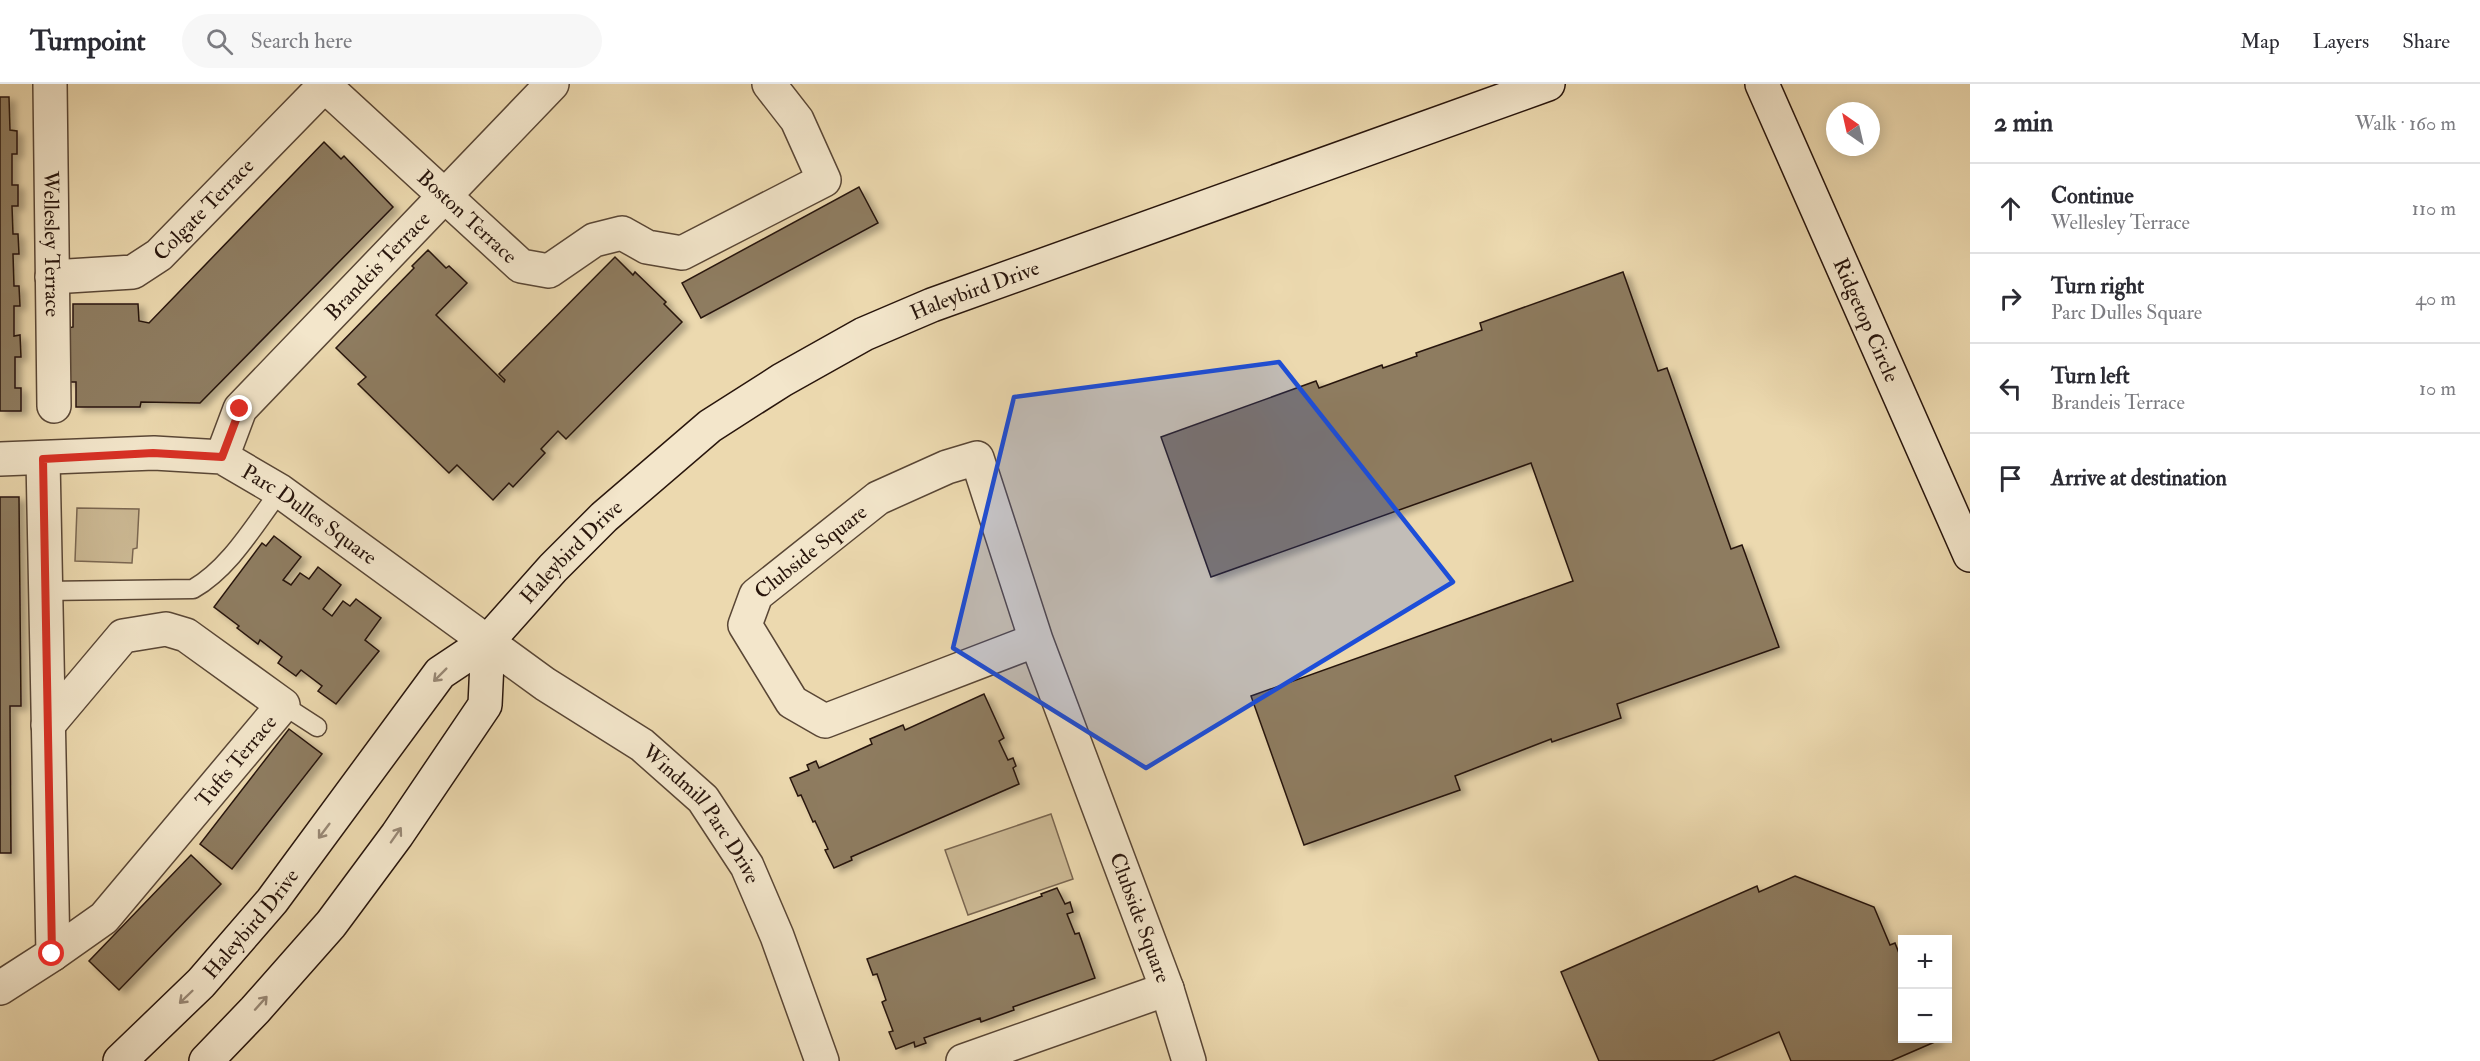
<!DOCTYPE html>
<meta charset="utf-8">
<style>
body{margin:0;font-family:"IM FELL Double Pica",serif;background:#f7f7f7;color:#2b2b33}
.controls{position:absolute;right:18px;bottom:18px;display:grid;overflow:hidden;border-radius:0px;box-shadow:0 3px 15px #0003}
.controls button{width:54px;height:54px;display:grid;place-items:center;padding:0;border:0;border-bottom:2px solid #e1e1e2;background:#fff;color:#2b2b33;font:30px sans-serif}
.compass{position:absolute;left:1826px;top:18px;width:54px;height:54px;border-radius:50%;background:#fff;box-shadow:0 3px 15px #0003;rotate:326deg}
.stop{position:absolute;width:18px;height:18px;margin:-14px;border:4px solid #d93025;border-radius:50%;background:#fff}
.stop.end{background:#d93025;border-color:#fff;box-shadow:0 2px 6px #0008}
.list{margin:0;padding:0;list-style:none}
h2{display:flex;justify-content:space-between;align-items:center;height:78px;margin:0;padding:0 24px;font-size:26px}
h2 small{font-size:20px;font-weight:400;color:#7c7c81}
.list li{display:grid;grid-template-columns:39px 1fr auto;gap:18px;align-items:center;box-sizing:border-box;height:90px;padding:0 24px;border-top:2px solid #e1e1e2}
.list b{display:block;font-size:22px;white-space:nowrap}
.list p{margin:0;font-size:20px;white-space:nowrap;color:#7c7c81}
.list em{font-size:20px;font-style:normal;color:#7c7c81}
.icon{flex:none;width:33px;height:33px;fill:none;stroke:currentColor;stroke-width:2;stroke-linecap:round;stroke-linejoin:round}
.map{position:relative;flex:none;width:1970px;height:977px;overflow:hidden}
header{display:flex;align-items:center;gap:36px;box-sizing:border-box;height:84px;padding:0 30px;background:#fff;border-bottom:2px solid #e1e1e2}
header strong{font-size:28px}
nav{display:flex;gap:33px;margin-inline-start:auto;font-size:21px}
.search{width:420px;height:54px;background:#f7f7f7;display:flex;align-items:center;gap:15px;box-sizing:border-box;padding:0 21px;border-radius:33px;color:#7c7c81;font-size:22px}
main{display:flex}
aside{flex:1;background:#fff}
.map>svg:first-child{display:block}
</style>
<header>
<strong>Turnpoint</strong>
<div class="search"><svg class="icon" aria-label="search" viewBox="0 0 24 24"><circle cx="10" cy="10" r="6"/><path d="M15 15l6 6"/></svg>Search here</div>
<nav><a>Map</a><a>Layers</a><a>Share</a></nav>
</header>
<main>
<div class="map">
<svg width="1970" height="977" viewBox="0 0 1970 977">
<defs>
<filter id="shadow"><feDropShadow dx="6" dy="4" stdDeviation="3" flood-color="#0004"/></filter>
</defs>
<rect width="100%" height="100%" fill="#ecd9af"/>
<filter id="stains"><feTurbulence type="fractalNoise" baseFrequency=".00333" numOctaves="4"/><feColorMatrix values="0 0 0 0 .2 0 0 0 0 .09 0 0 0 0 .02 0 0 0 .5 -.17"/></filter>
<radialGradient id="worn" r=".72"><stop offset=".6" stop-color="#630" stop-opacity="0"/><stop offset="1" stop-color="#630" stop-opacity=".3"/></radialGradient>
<g fill="#cbb893" stroke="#7a6650" stroke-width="1.5">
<polygon points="77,424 139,425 137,464 133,465 132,479 75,477"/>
<polygon points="1051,730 1073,795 968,831 945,766"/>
</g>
<g fill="#8e7b61" stroke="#28150c" stroke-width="1.5" filter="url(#shadow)">
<polygon points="0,13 9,13 10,46 17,47 17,70 12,70 12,101 18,101 18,122 12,122 13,150 18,150 19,170 13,170 14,202 19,202 20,222 14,222 14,252 20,251 21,273 15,273 15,304 21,304 21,327 0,327"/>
<polygon points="324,58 341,75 344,72 393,123 200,319 141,318 140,323 76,323 76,298 69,298 68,244 73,243 73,220 138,220 139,237 149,239"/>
<polygon points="859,103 878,139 701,234 682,199"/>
<polygon points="428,166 446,184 449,182 467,199 436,231 504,298 505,296 499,290 615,173 633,191 635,188 666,218 664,220 682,238 566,355 558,347 541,365 545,369 513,403 509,399 493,416 457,381 449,389 358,300 366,293 336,264 414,184 412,182"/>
<polygon points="1623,188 1658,287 1667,284 1731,465 1742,461 1779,563 1617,620 1621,634 1552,658 1551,655 1455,692 1460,706 1304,761 1251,612 1573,497 1531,379 1211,493 1161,353 1316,297 1319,304 1382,281 1383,284 1417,272 1416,269 1482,246 1480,239"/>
<polygon points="0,413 19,413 21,622 10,622 11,769 0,769"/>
<polygon points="274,452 301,473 283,496 291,501 300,489 309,495 318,483 341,501 323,525 332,532 343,517 350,522 356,515 381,534 365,556 379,567 336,620 318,607 322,602 301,586 296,592 278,579 282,573 260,556 258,560 237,544 239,542 214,523 262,459 266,462"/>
<polygon points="984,610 1004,654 999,657 1008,676 1013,674 1016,682 1013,684 1019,700 851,773 852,776 834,784 825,766 828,765 815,737 813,738 801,711 798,712 790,694 809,686 807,681 816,677 819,684 872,660 870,655 903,641 905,646"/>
<polygon points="289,645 322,670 232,785 200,760"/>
<polygon points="191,771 221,800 119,906 89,877"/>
<polygon points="1795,792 1874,823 1890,861 1895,859 1902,877 1902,954 1936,954 1937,957 1891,977 1791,977 1779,948 1712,977 1599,977 1561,888 1757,802 1759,808"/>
<polygon points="1057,804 1065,820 1070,818 1073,828 1067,830 1075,850 1079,849 1095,894 1013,923 1014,926 981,938 980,934 924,954 926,959 915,963 914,958 896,965 889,948 893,947 882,918 886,916 877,890 873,891 867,875 1042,812 1041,810"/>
</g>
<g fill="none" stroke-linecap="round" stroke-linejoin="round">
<g stroke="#594635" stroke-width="21">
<g id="lane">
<path d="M45,507L193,505C230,484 255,440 280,407"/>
<polyline points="283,621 317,643"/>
</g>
</g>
<g stroke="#594635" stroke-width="36">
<g id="street">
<path id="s1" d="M50,0L54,322"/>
<path id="s2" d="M323,0L521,182L549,187L594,156L622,149L647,163L682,169L824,96L797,36L769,0"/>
<path id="s3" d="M52,193L133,188L159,171L325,1"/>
<path id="s4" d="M222,373L240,325L552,0"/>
<path id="s5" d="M0,375L154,369L222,373L280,407L545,600L642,661L703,715L747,782L777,852L822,977"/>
<path id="s6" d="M1036,556L825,637L792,618L745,541L756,511L878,414L947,383L977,374L1036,556L1167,905L1189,977"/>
<polyline points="48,641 123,552 166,545 186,551 283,621 104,834 53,870"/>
<polyline points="0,904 53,870 43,375"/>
<polyline points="963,977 1167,905"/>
</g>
</g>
<g stroke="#28150c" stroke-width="36">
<g id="secondary">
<path id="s7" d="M1762,0L1970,471"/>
<path id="s8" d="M120,977L201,899L272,817L440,589L488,557L553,484L604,433L710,342L782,296L864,250L932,221L1548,0"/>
<polyline points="206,977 255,926 331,840 397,751 485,621 488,557"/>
</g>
</g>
<use href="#lane" stroke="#f3e6cb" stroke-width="18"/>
<use href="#street" stroke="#f3e6cb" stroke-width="33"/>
<use href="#secondary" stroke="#f3e6cb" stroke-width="33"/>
</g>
<defs><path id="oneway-shaft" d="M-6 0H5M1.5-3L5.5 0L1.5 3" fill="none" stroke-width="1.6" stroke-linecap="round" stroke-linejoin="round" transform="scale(1.5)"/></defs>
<g stroke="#988875">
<use href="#oneway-shaft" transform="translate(440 591) rotate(135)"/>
<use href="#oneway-shaft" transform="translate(324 747) rotate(127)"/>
<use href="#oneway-shaft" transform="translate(396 751) rotate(-55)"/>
<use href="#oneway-shaft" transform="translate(186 913) rotate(136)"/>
<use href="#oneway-shaft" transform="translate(261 919) rotate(-48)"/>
</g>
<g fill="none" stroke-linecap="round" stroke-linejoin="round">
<polyline stroke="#d93025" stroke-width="8" points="52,870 43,375 153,369 222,373 240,325"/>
</g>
<path fill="#1d4ed8" fill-opacity="0.2" stroke="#1d4ed8" stroke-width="4.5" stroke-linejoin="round" d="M1279,278L1453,498L1146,684L953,564L1014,313Z"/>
<g text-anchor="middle" stroke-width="4.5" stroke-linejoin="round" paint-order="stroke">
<g font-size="21" fill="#28150c" stroke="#f3e6cb">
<text dy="7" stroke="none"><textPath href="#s3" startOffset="176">Colgate Terrace</textPath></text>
<text dy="7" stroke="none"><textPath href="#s2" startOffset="196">Boston Terrace</textPath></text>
<text dy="7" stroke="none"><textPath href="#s1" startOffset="160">Wellesley Terrace</textPath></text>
<text dy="7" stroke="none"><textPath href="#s4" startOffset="250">Brandeis Terrace</textPath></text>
<text dy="7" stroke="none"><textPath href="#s8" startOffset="1170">Haleybird Drive</textPath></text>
<text dy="7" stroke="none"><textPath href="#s7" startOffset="258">Ridgetop Circle</textPath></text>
<text dy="7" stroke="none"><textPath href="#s5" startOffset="327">Parc Dulles Square</textPath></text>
<text dy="7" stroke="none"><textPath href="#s8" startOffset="684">Haleybird Drive</textPath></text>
<text dy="7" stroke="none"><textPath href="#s6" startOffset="456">Clubside Square</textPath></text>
<text transform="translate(236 677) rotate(-50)" y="7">Tufts Terrace</text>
<text dy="7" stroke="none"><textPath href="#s5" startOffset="824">Windmill Parc Drive</textPath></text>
<text dy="7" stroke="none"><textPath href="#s6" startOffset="1137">Clubside Square</textPath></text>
<text dy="7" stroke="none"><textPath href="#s8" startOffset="190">Haleybird Drive</textPath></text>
</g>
</g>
<rect width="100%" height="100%" filter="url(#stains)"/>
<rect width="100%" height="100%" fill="url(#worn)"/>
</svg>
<div class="controls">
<button>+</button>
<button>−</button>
</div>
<svg class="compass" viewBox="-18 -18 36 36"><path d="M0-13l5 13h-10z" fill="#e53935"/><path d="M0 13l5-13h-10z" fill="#7c7c81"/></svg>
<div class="stop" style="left:52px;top:870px"></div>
<div class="stop end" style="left:240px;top:325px"></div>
</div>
<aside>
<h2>2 min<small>Walk · 160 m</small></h2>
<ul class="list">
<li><svg class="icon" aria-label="ahead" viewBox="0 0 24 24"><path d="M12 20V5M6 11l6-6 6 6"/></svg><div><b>Continue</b><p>Wellesley Terrace</p></div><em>110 m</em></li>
<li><svg class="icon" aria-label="right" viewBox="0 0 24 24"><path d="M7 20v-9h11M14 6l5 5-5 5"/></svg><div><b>Turn right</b><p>Parc Dulles Square</p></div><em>40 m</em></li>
<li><svg class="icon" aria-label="left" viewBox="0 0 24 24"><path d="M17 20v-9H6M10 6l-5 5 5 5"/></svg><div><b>Turn left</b><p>Brandeis Terrace</p></div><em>10 m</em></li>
<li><svg class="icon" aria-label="arrive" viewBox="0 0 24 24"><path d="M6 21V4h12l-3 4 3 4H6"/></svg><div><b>Arrive at destination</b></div></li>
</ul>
</aside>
</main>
